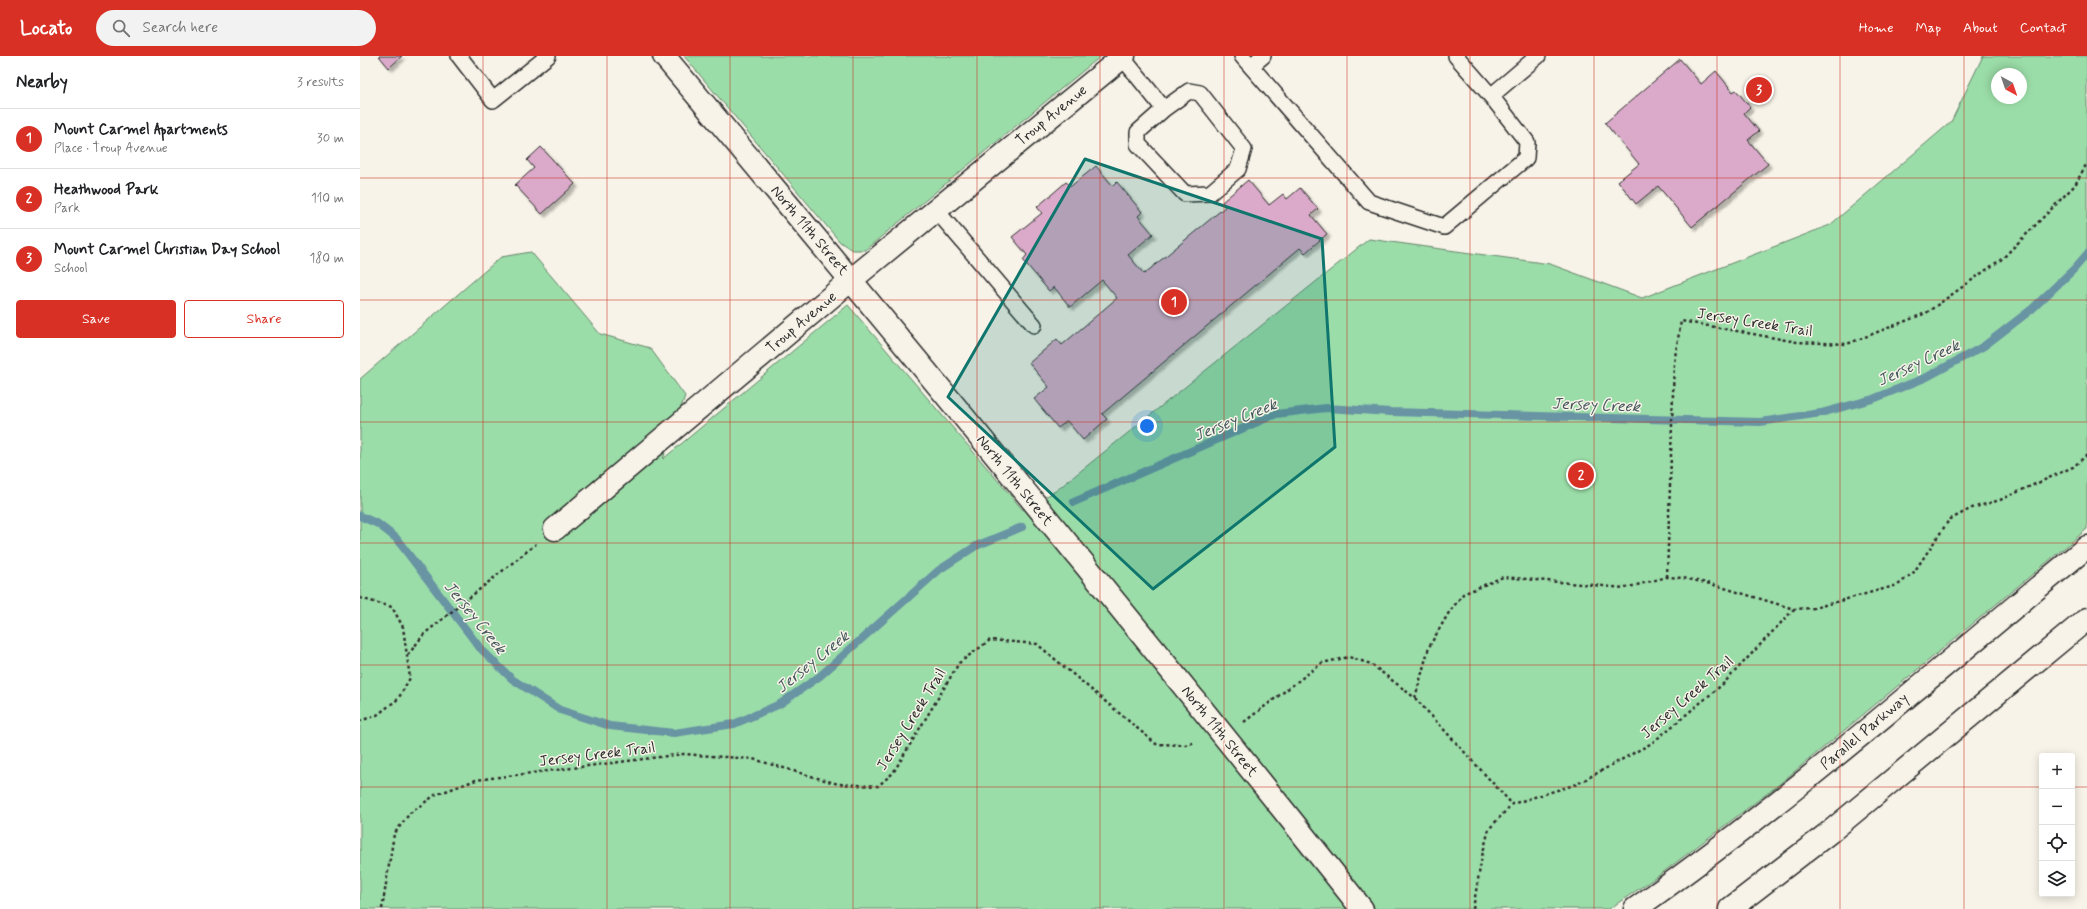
<!DOCTYPE html>
<meta charset="utf-8">
<style>
body{margin:0;font-family:Mynerve,sans-serif;background:#f2f2f2;color:#202124}
.controls{position:absolute;right:12px;bottom:12px;display:grid;overflow:hidden;border-radius:4px;box-shadow:0 2px 10px #0003}
.controls button{width:36px;height:36px;display:grid;place-items:center;padding:0;border:0;border-bottom:1px solid #e0e0e0;background:#fff;color:#202124;font:20px sans-serif}
.compass{position:absolute;left:1631px;top:12px;width:36px;height:36px;border-radius:50%;background:#fff;box-shadow:0 2px 10px #0003;rotate:140deg}
.you{position:absolute;left:787px;top:370px;width:14px;height:14px;margin:-10px;border:3px solid #fff;border-radius:50%;background:#1a73e8;box-shadow:0 0 0 6px #1a73e833}
.badge{display:grid;place-items:center;width:26px;height:26px;border-radius:50%;background:#d93025;color:#fff;font-size:13px;font-weight:700}
.pin{position:absolute;translate:-50% -50%;border:2px solid #fff;box-shadow:0 1px 4px #0006}
.list{margin:0;padding:0;list-style:none}
h2{display:flex;justify-content:space-between;align-items:center;height:52px;margin:0;padding:0 16px;font-size:17px}
h2 small{font-size:13px;font-weight:400;color:#757577}
.list li{display:grid;grid-template-columns:26px 1fr auto;gap:12px;align-items:center;box-sizing:border-box;height:60px;padding:0 16px;border-top:1px solid #e0e0e0}
.list b{display:block;font-size:15px;white-space:nowrap}
.list p{margin:0;font-size:13px;white-space:nowrap;color:#757577}
.list em{font-size:13px;font-style:normal;color:#757577}
.actions{display:flex;gap:8px;padding:12px 16px}
.actions a{flex:1;padding:9px 0;border:1px solid #d93025;border-radius:4px;text-align:center;font-size:14px;color:#d93025}
.actions .main{background:#d93025;color:#fff}
.icon{flex:none;width:22px;height:22px;fill:none;stroke:currentColor;stroke-width:2;stroke-linecap:round;stroke-linejoin:round}
.map{position:relative;flex:none;width:1727px;height:853px;overflow:hidden}
header{display:flex;align-items:center;gap:24px;box-sizing:border-box;height:56px;padding:0 20px;background:#d93025;color:#fff}
header strong{font-size:19px}
nav{display:flex;gap:22px;margin-inline-start:auto;font-size:14px}
.search{width:280px;height:36px;background:#f2f2f2;display:flex;align-items:center;gap:10px;box-sizing:border-box;padding:0 14px;border-radius:22px;color:#757577;font-size:15px}
main{display:flex}
aside{flex:1;background:#fff}
.map>svg:first-child{display:block}
</style>
<header>
<strong>Locato</strong>
<div class="search"><svg class="icon" aria-label="search" viewBox="0 0 24 24"><circle cx="10" cy="10" r="6"/><path d="M15 15l6 6"/></svg>Search here</div>
<nav><a>Home</a><a>Map</a><a>About</a><a>Contact</a></nav>
</header>
<main>
<aside>
<h2>Nearby<small>3 results</small></h2>
<ul class="list">
<li><span class="badge">1</span><div><b>Mount Carmel Apartments</b><p>Place · Troup Avenue</p></div><em>30 m</em></li>
<li><span class="badge">2</span><div><b>Heathwood Park</b><p>Park</p></div><em>110 m</em></li>
<li><span class="badge">3</span><div><b>Mount Carmel Christian Day School</b><p>School</p></div><em>180 m</em></li>
</ul>
<div class="actions"><a class="main">Save</a><a>Share</a></div>
</aside>
<div class="map">
<svg width="1727" height="853" viewBox="0 0 1727 853">
<defs>
<filter id="shadow"><feDropShadow dx="3.5" dy="3.5" stdDeviation="1" flood-color="#0004"/></filter>
</defs>
<rect width="100%" height="100%" fill="#f7f3e8"/>
<filter id="ink" filterUnits="userSpaceOnUse"><feTurbulence type="fractalNoise" baseFrequency=".025" numOctaves="2"/><feDisplacementMap in="SourceGraphic" scale="8" xChannelSelector="R" yChannelSelector="G"/><feConvolveMatrix kernelMatrix="1 2 1 2 8 2 1 2 1" color-interpolation-filters="sRGB"/></filter>
<g filter="url(#ink)">
<g fill="#9bdda8" stroke="#63846a" fill-rule="evenodd">
<polygon points="324,0 590,0 591,2 593,0 741,0 505,194 492,194 480,186"/>
<path d="M1623,0H1727V473L1417,730L1298,820L1249,853H0V323L141,201L171,196L240,278L290,292L325,340L303,403L488,249L663,454L697,434L1009,183L1190,208L1282,242L1470,169L1591,66ZM1637,18H1661V42H1637Z"/>
</g>
<g fill="none" stroke-linecap="round" stroke-linejoin="round">
<g stroke="#6894a3" stroke-width="8">
<polyline points="714,446 916,358 966,352 1031,356 1400,366 1461,357 1513,343 1567,321 1624,290 1672,253 1714,213 1727,198"/>
<polyline points="0,460 18,468 36,482 120,592 152,623 200,654 250,670 314,677 374,668 420,648 460,620 579,514 616,490 662,471"/>
</g>
</g>
<g fill="#dbaaca" stroke="#2b2b2b" filter="url(#shadow)">
<polygon points="19,0 42,0 29,12"/>
<polygon points="1320,3 1341,28 1356,15 1373,36 1376,34 1390,51 1384,57 1399,75 1388,84 1408,108 1332,171 1298,130 1276,148 1258,125 1279,108 1245,67"/>
<polygon points="181,91 215,128 182,158 155,129 174,112 167,104"/>
<polygon points="736,110 753,130 757,126 782,156 778,160 793,178 768,199 784,218 865,151 862,146 888,124 909,149 923,138 927,143 940,132 958,153 951,159 967,178 945,197 940,192 742,358 747,363 723,384 707,365 698,372 674,343 689,331 669,307 697,283 702,289 757,242 742,224 710,251 694,231 689,235 663,204 667,199 652,181 682,157 677,151 706,126 711,130"/>
</g>
<g fill="none" stroke-linecap="round" stroke-linejoin="round">
<g stroke="#2b2b2b" stroke-width="18">
<g id="lane">
<polyline points="99,0 133,44 188,0"/>
<polyline points="882,0 1009,146 1084,171 1166,102 1167,86 1131,40 1178,0"/>
<polyline points="1096,0 1131,40"/>
<polyline points="762,1 804,53 829,35 840,37 884,93 878,113 850,137 825,138 778,88 778,76 804,53"/>
<polyline points="891,10 903,0"/>
<polyline points="576,154 674,269"/>
</g>
</g>
<g stroke="#2b2b2b" stroke-width="25">
<g id="street">
<path d="M304,0C540,282 774,565 1002,853"/>
<polyline points="195,473 491,224 764,0"/>
</g>
</g>
<g stroke="#2b2b2b" stroke-width="25">
<g id="secondary">
<path d="M1275,853C1433,742 1578,613 1727,491"/>
<polyline points="1370,853 1470,776 1727,563"/>
</g>
</g>
<g stroke="#2b2b2b" stroke-width="2.5" stroke-dasharray="3 3" stroke-linecap="butt">
<polyline points="1307,521 1314,307 1321,265 1437,286 1487,288 1566,257 1643,202 1715,129 1727,107"/>
<polyline points="0,542 32,551 43,571 50,622 38,643 17,659 0,665"/>
<polyline points="48,599 64,578 176,488"/>
<polyline points="1055,642 1069,591 1088,558 1103,538 1143,521 1265,532 1307,521 1323,522 1351,528 1434,553 1454,552 1538,529 1554,516 1589,464 1612,452 1640,444 1713,411 1727,399"/>
<polyline points="884,666 962,607 989,601 1011,608 1055,642 1152,748"/>
<polyline points="22,853 34,778 50,757 75,739 116,724 323,698 393,703 478,728 518,730 533,717 599,607 630,584 677,588 796,688 825,689 836,686"/>
<polyline points="1113,853 1122,800 1129,773 1152,748 1217,728 1292,687 1363,628 1434,553"/>
</g>
<use href="#lane" stroke="#f7f3e8" stroke-width="15"/>
<use href="#street" stroke="#f7f3e8" stroke-width="22"/>
<use href="#secondary" stroke="#f7f3e8" stroke-width="22"/>
</g>
</g>
<path fill="#0f766e" fill-opacity="0.2" stroke="#0f766e" stroke-width="3" stroke-linejoin="round" d="M725,103L962,183L975,391L793,533L588,341Z"/>
<path fill="none" stroke="#c8321e" stroke-width="1" stroke-opacity="0.55" d="M123,0V853M247,0V853M370,0V853M493,0V853M617,0V853M740,0V853M864,0V853M987,0V853M1110,0V853M1234,0V853M1357,0V853M1480,0V853M1604,0V853M0,122H1727M0,244H1727M0,366H1727M0,487H1727M0,609H1727M0,731H1682M1712,731H1727"/>
<g text-anchor="middle" stroke-width="3" stroke-linejoin="round" paint-order="stroke">
<g font-size="15" fill="#2b2b2b" stroke="#f7f3e8">
<text transform="translate(691 59) rotate(-39)" y="5">Troup Avenue</text>
<text transform="translate(450 174) rotate(50)" y="5">North 11th Street</text>
<text transform="translate(441 266) rotate(-40)" y="5">Troup Avenue</text>
<text transform="translate(1395 266) rotate(9)" y="5">Jersey Creek Trail</text>
<text transform="translate(655 424) rotate(51)" y="5">North 11th Street</text>
<text transform="translate(1327 641) rotate(-41)" y="5">Jersey Creek Trail</text>
<text transform="translate(551 663) rotate(-58)" y="5">Jersey Creek Trail</text>
<text transform="translate(860 675) rotate(51)" y="5">North 11th Street</text>
<text transform="translate(1504 675) rotate(-40)" y="5">Parallel Parkway</text>
<text transform="translate(237 698) rotate(-7)" y="5">Jersey Creek Trail</text>
</g>
<g font-size="16" font-style="italic" fill="#44575d" stroke="#f7f3e8">
<text transform="translate(1558 306) rotate(-25)" y="6">Jersey Creek</text>
<text transform="translate(1236 348) rotate(2)" y="6">Jersey Creek</text>
<text transform="translate(875 363) rotate(-22)" y="6">Jersey Creek</text>
<text transform="translate(116 561) rotate(51)" y="6">Jersey Creek</text>
<text transform="translate(452 605) rotate(-39)" y="6">Jersey Creek</text>
</g>
</g>
</svg>
<div class="controls">
<button>+</button>
<button>−</button>
<button><svg class="icon" aria-label="locate" viewBox="0 0 24 24"><circle cx="12" cy="12" r="6"/><path d="M12 2v4M12 18v4M2 12h4M18 12h4"/></svg></button>
<button><svg class="icon" aria-label="layers" viewBox="0 0 24 24"><path d="M12 4l9 5-9 5-9-5zM3 14l9 5 9-5"/></svg></button>
</div>
<svg class="compass" viewBox="-18 -18 36 36"><path d="M0-13l5 13h-10z" fill="#e53935"/><path d="M0 13l5-13h-10z" fill="#757577"/></svg>
<div class="you"></div>
<div class="pin badge" style="left:814px;top:246px">1</div>
<div class="pin badge" style="left:1221px;top:419px">2</div>
<div class="pin badge" style="left:1399px;top:34px">3</div>
</div>
</main>
